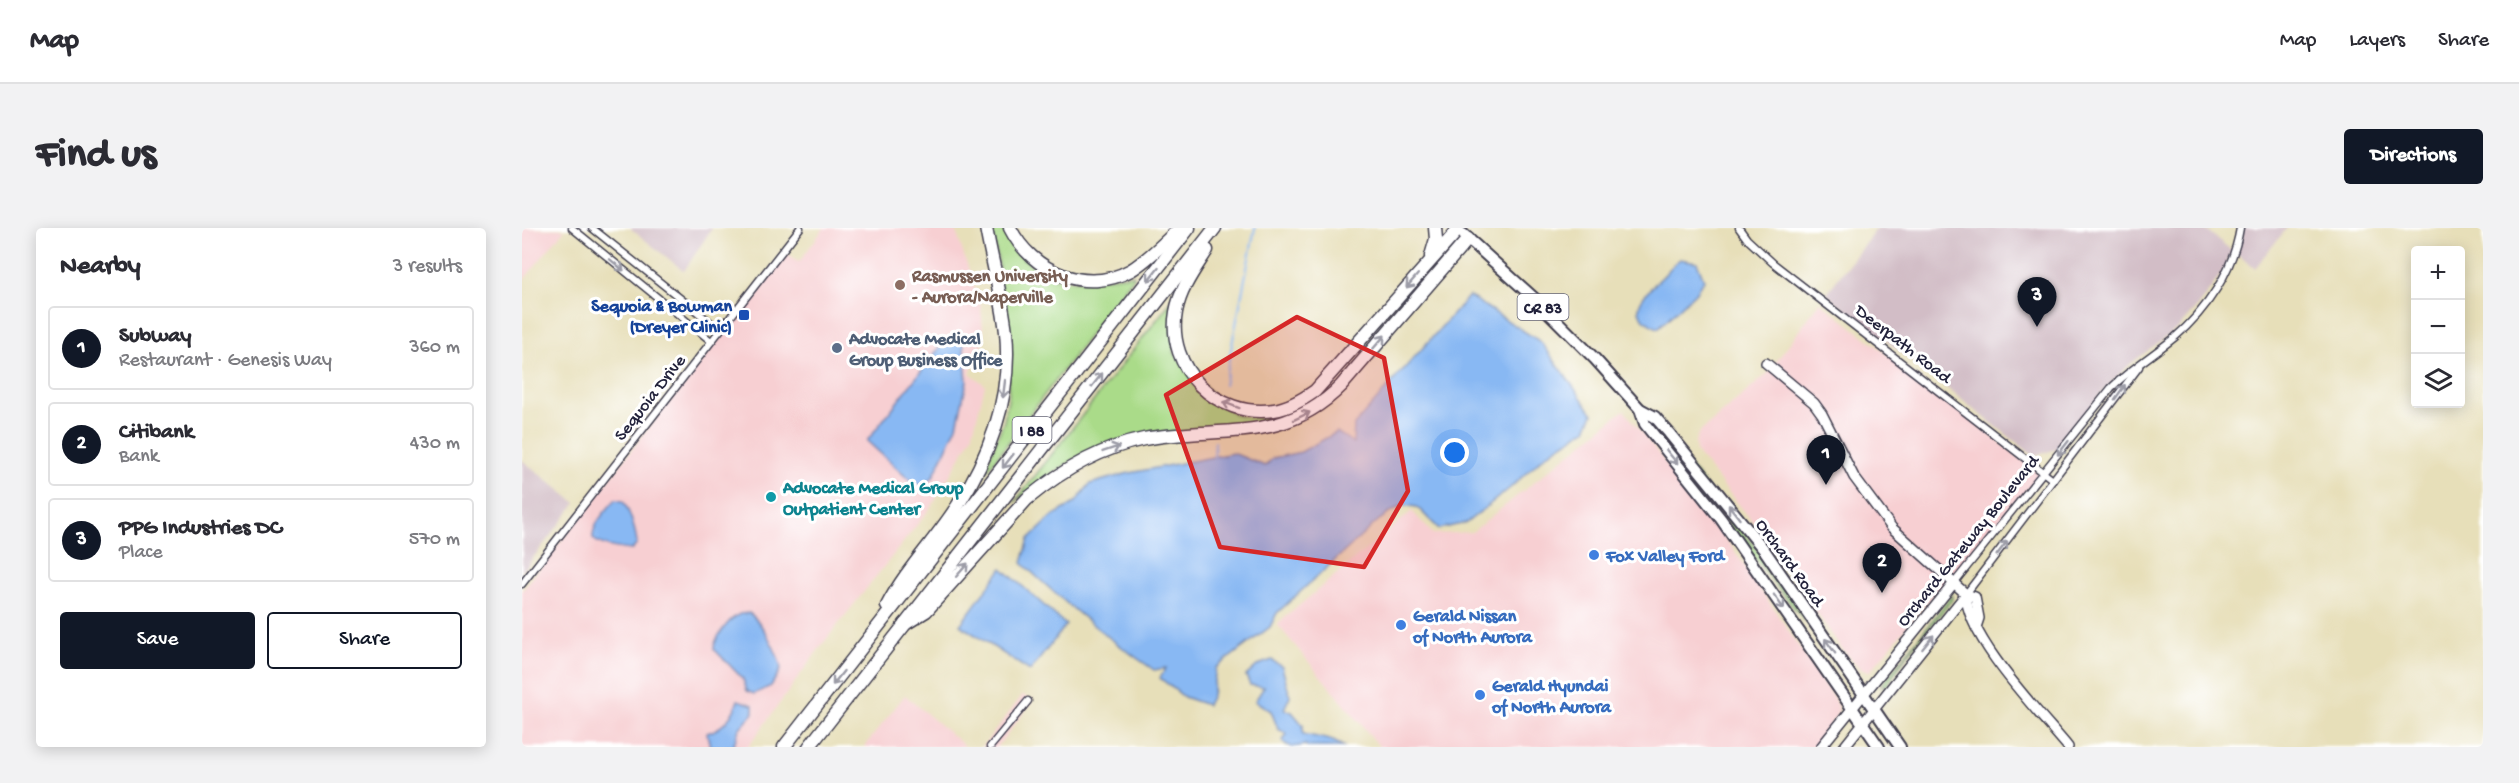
<!DOCTYPE html>
<meta charset="utf-8">
<style>
body{margin:0;font-family:"Gochi Hand",sans-serif;background:#f2f2f3;color:#2b2b33}
.controls{position:absolute;right:18px;top:18px;display:grid;overflow:hidden;border-radius:6px;box-shadow:0 3px 15px #0003}
.controls button{width:54px;height:54px;display:grid;place-items:center;padding:0;border:0;border-bottom:2px solid #e1e1e2;background:#fff;color:#2b2b33;font:30px sans-serif}
.you{position:absolute;left:933px;top:225px;width:21px;height:21px;margin:-15px;border:4px solid #fff;border-radius:50%;background:#1a73e8;box-shadow:0 0 0 9px #1a73e833}
.badge{display:grid;place-items:center;width:39px;height:39px;border-radius:50%;background:#111827;color:#fff;font-size:20px;font-weight:700}
.pin{position:absolute;translate:-50% -50px;filter:drop-shadow(0 2px 3px #0008)}
.pin::after{content:'';position:absolute;top:32px;width:21px;height:18px;background:inherit;clip-path:polygon(0 0,100% 0,50% 100%)}
.list{margin:0;padding:0;list-style:none}
h2{display:flex;justify-content:space-between;align-items:center;height:78px;margin:0;padding:0 24px;font-size:26px}
h2 small{font-size:20px;font-weight:400;color:#7c7c81}
.list li{display:grid;grid-template-columns:39px 1fr auto;gap:18px;align-items:center;box-sizing:border-box;height:84px;margin:0 12px 12px;padding:0 12px;border:2px solid #e1e1e2;border-radius:6px}
.list b{display:block;font-size:22px;white-space:nowrap}
.list p{margin:0;font-size:20px;white-space:nowrap;color:#7c7c81}
.list em{font-size:20px;font-style:normal;color:#7c7c81}
.actions{display:flex;gap:12px;padding:18px 24px}
.actions a{flex:1;padding:14px 0;border:2px solid #111827;border-radius:6px;text-align:center;font-size:21px;color:#111827}
.actions .main{background:#111827;color:#fff}
.icon{flex:none;width:33px;height:33px;fill:none;stroke:currentColor;stroke-width:2;stroke-linecap:round;stroke-linejoin:round}
.map{position:relative;flex:none;width:1961px;height:519px;overflow:hidden;border-radius:6px}
header{display:flex;align-items:center;gap:36px;box-sizing:border-box;height:84px;padding:0 30px;background:#fff;border-bottom:2px solid #e1e1e2}
header strong{font-size:28px}
nav{display:flex;gap:33px;margin-inline-start:auto;font-size:21px}
.intro{display:flex;align-items:center;justify-content:space-between;box-sizing:border-box;height:144px;padding:0 36px}
h1{margin:0;font-size:42px}
.button{padding:15px 27px;border-radius:6px;background:#111827;color:#fff;font-size:21px;font-weight:700}
main{display:flex;gap:36px;padding:0 36px}
aside{flex:1;background:#fff;border-radius:6px;box-shadow:0 3px 15px #0003}
.map>svg:first-child{display:block}
</style>
<header>
<strong>Map</strong>
<nav><a>Map</a><a>Layers</a><a>Share</a></nav>
</header>
<div class="intro"><h1>Find us</h1><a class="button">Directions</a></div>
<main>
<aside>
<h2>Nearby<small>3 results</small></h2>
<ul class="list">
<li><span class="badge">1</span><div><b>Subway</b><p>Restaurant · Genesis Way</p></div><em>360 m</em></li>
<li><span class="badge">2</span><div><b>Citibank</b><p>Bank</p></div><em>430 m</em></li>
<li><span class="badge">3</span><div><b>PPG Industries DC</b><p>Place</p></div><em>570 m</em></li>
</ul>
<div class="actions"><a class="main">Save</a><a>Share</a></div>
</aside>
<div class="map">
<svg width="1961" height="519" viewBox="0 0 1961 519">
<rect width="100%" height="100%" fill="#fff"/>
<filter id="ink" filterUnits="userSpaceOnUse"><feTurbulence type="fractalNoise" baseFrequency=".0167" numOctaves="2"/><feDisplacementMap in="SourceGraphic" scale="12" xChannelSelector="R" yChannelSelector="G"/><feConvolveMatrix kernelMatrix="1 2 1 2 8 2 1 2 1" color-interpolation-filters="sRGB"/></filter>
<filter id="wash" filterUnits="userSpaceOnUse"><feTurbulence type="fractalNoise" baseFrequency=".008" numOctaves="4" result="noise"/><feDisplacementMap in="SourceGraphic" scale="24" xChannelSelector="R" yChannelSelector="G"/><feGaussianBlur stdDeviation="1.35" result="paint"/><feColorMatrix in="noise" values="0 0 0 0 0 0 0 0 0 0 0 0 0 0 0 0 0 1.4 0 .05"/><feComposite in="paint" operator="in"/></filter>
<g filter="url(#wash)">
<rect width="100%" height="100%" fill="#e7dfb9"/>
<g fill="#f7cfd2">
<polygon points="0,0 43,1 0,54"/>
<polygon points="302,0 433,0 459,79 462,112 448,145 463,157 450,209 410,278 299,418 226,519 0,519 0,363 263,24 277,34"/>
<polygon points="1298,74 1519,246 1437,342 1417,361 1348,443 1340,442 1320,421 1235,299 1174,224 1173,214 1176,206 1245,146"/>
<polygon points="1102,182 1201,306 1312,470 1317,481 1315,487 1293,519 858,519 755,396 890,283 911,306 950,304"/>
<polygon points="383,467 444,519 342,519"/>
<polygon points="501,467 510,474 475,519 460,519"/>
</g>
<g fill="#d2bdc6">
<polygon points="108,0 190,0 162,43"/>
<polygon points="1355,0 1682,0 1710,23 1700,45 1676,78 1657,99 1607,137 1581,163 1538,220 1512,228 1304,66"/>
<polygon points="1721,0 1765,0 1733,40 1715,26"/>
<polygon points="0,232 54,275 0,344"/>
</g>
<g fill="#aadb89" stroke="#667e62" stroke-width="1.5">
<path d="M470,0H482C488,21 517,49 540,52C556,55 593,48 611,47L612,49L460,249L482,193L487,167L477,38Z"/>
<path d="M651,71L652,125C662,135 703,182 713,186C728,192 749,189 765,186L766,188L564,225L530,245L492,275Z"/>
<path d="M1127,188L1240,327L1284,391L1282,392C1227,327 1180,256 1124,191Z"/>
<polygon points="1430,367 1430,372 1383,430 1365,457 1359,458"/>
</g>
<g fill="#88b8f3" stroke="#556d97" stroke-width="1.5">
<path d="M1158,31L1175,34L1182,52L1173,65L1136,100C1103,86 1119,69 1138,51C1145,45 1150,37 1158,31Z"/>
<path d="M947,68L1019,114L1071,186L1064,201L1025,226L988,260L944,295L917,301L895,279L880,277L857,292L755,385L748,399L694,440L690,467L685,477L662,469L638,450L644,440L632,442C585,410 541,374 500,335L507,311L532,287L553,275L568,256L603,246L711,225L743,238L751,230L779,224L815,204L831,215L832,197Z"/>
<polygon points="434,109 441,110 445,153 435,198 411,249 405,255 398,258 383,248 345,213 417,120"/>
<path d="M93,272L101,273C108,284 114,303 115,316L110,322C98,321 81,319 71,311C70,296 84,283 93,272Z"/>
<polygon points="480,340 544,397 508,443 438,397"/>
<path d="M227,385C240,393 257,427 259,441L249,458L232,466L225,463L221,451L192,421C192,410 208,390 218,386C221,385 224,386 227,385Z"/>
<polygon points="750,432 760,439 768,468 762,481 770,484 781,497 781,506 809,512 823,519 786,519 784,517 769,519 760,514 765,506 756,501 749,483 733,473 742,459 728,457 724,448 736,437"/>
<path d="M216,472L231,477V485L217,501L211,519H188L185,505C202,500 211,489 216,472Z"/>
</g>
<g fill="none" stroke-linecap="round" stroke-linejoin="round">
<g stroke="#88b8f3" stroke-width="2">
<polyline points="702,157 733,0"/>
<polyline points="692,229 693,214"/>
</g>
</g>
</g>
<g filter="url(#ink)">
<g fill="none" stroke-linecap="round" stroke-linejoin="round">
<g stroke="#403e4e" stroke-width="9">
<g id="street">
<polyline points="50,0 189,113"/>
<polyline points="70,0 198,102"/>
<polyline points="1217,0 1225,11 1251,35 1531,252"/>
<path d="M1432,355L1589,160C1608,141 1631,127 1652,110C1685,82 1711,43 1718,0"/>
<polyline points="0,356 278,0"/>
<polyline points="1444,366 1617,139"/>
<polyline points="468,519 506,473"/>
</g>
</g>
<g stroke="#403e4e" stroke-width="12">
<g id="secondary">
<polyline points="1244,135 1292,175 1300,186 1332,249 1370,300 1444,366 1453,369 1457,390 1454,399"/>
<path d="M1444,366C1444,409 1517,484 1546,519"/>
<polyline points="1299,519 1432,355"/>
<polyline points="1322,519 1444,366"/>
</g>
</g>
<g stroke="#403e4e" stroke-width="14">
<g id="primary">
<polyline points="941,6 1013,71 1073,131 1118,181 1133,189 1147,205 1243,323 1378,519"/>
<polyline points="1118,181 1123,196 1199,291 1357,519"/>
</g>
</g>
<g stroke="#403e4e" stroke-width="15">
<g id="highway">
<path d="M488,0C510,44 564,67 609,42C627,31 643,14 658,0"/>
<path d="M685,22C673,41 658,61 654,84C644,140 695,191 752,182C767,180 780,172 793,163L936,2"/>
<polyline points="909,28 914,11 913,0"/>
<path d="M365,378C384,341 414,312 436,277C470,224 490,167 484,104C480,69 470,34 464,0"/>
<path d="M383,396L404,383L505,271C539,243 577,220 622,211C695,197 760,218 819,158L946,11"/>
<polyline points="262,519 667,0"/>
<polyline points="287,519 693,0"/>
</g>
</g>
<use href="#street" stroke="#fff" stroke-width="6"/>
<use href="#secondary" stroke="#fff" stroke-width="9"/>
<use href="#primary" stroke="#fff" stroke-width="10"/>
<use href="#highway" stroke="#fff" stroke-width="12"/>
</g>
<defs><path id="oneway-shaft" d="M-6 0H5M1.5-3L5.5 0L1.5 3" fill="none" stroke-width="1.6" stroke-linecap="round" stroke-linejoin="round" transform="scale(1.5)"/></defs>
<g stroke="#9c9ca7">
<use href="#oneway-shaft" transform="translate(95 37) rotate(39)"/>
<use href="#oneway-shaft" transform="translate(631 46) rotate(128)"/>
<use href="#oneway-shaft" transform="translate(890 53) rotate(131)"/>
<use href="#oneway-shaft" transform="translate(857 114) rotate(-49)"/>
<use href="#oneway-shaft" transform="translate(575 152) rotate(-52)"/>
<use href="#oneway-shaft" transform="translate(482 161) rotate(97)"/>
<use href="#oneway-shaft" transform="translate(1598 164) rotate(-55)"/>
<use href="#oneway-shaft" transform="translate(709 177) rotate(-160)"/>
<use href="#oneway-shaft" transform="translate(780 188) rotate(-26)"/>
<use href="#oneway-shaft" transform="translate(1541 220) rotate(128)"/>
<use href="#oneway-shaft" transform="translate(589 221) rotate(-19)"/>
<use href="#oneway-shaft" transform="translate(1150 229) rotate(51)"/>
<use href="#oneway-shaft" transform="translate(486 233) rotate(128)"/>
<use href="#oneway-shaft" transform="translate(1212 284) rotate(-128)"/>
<use href="#oneway-shaft" transform="translate(1480 320) rotate(-53)"/>
<use href="#oneway-shaft" transform="translate(440 342) rotate(-49)"/>
<use href="#oneway-shaft" transform="translate(1257 374) rotate(55)"/>
<use href="#oneway-shaft" transform="translate(1406 414) rotate(-51)"/>
<use href="#oneway-shaft" transform="translate(1308 418) rotate(-125)"/>
<use href="#oneway-shaft" transform="translate(316 450) rotate(128)"/>
</g>
</g>
<path fill="#d62828" fill-opacity="0.2" stroke="#d62828" stroke-width="4.5" stroke-linejoin="round" d="M775,89L862,130L886,263L842,339L698,319L644,167Z"/>
<circle fill="#8d6e63" stroke="#fff" stroke-width="2" cx="378" cy="57" r="6"/>
<rect fill="#1a4fb4" stroke="#fff" stroke-width="2" x="216" y="81" width="12" height="12" rx="3"/>
<circle fill="#5c6f8a" stroke="#fff" stroke-width="2" cx="315" cy="120" r="6"/>
<circle fill="#0f9aa8" stroke="#fff" stroke-width="2" cx="249" cy="269" r="6"/>
<g fill="#3f7fe0" stroke="#fff" stroke-width="2">
<circle cx="1072" cy="327" r="6"/>
<circle cx="879" cy="397" r="6"/>
<circle cx="958" cy="467" r="6"/>
</g>
<g text-anchor="middle" stroke-width="6" stroke-linejoin="round" paint-order="stroke">
<g fill="#fff" stroke="#646476" stroke-width="1.5">
<rect x="995.5" y="66" width="51" height="26" rx="4.5"/>
<rect x="490.5" y="189" width="39" height="26" rx="4.5"/>
</g>
<g font-size="16" font-weight="bold" fill="#22223b">
<text x="1021" y="85">CR 83</text>
<text x="510" y="208">I 88</text>
</g>
<g font-size="18" font-weight="bold" fill="#785e54" stroke="#fff" text-anchor="start">
<text x="390" y="53">Rasmussen University<tspan x="390" dy="21">- Aurora/Naperville</tspan></text>
</g>
<g font-size="18" font-weight="bold" fill="#164399" stroke="#fff" text-anchor="end">
<text x="210" y="83">Sequoia &amp; Bowman<tspan x="210" dy="21">(Dreyer Clinic)</tspan></text>
</g>
<g font-size="18" font-weight="bold" fill="#4e5e75" stroke="#fff" text-anchor="start">
<text x="327" y="116">Advocate Medical<tspan x="327" dy="21">Group Business Office</tspan></text>
</g>
<g font-size="18" fill="#22223b" stroke="#fff">
<text transform="translate(1382 115) rotate(38)" y="6">Deerpath Road</text>
<text transform="translate(127 169) rotate(-52)" y="6">Sequoia Drive</text>
<text transform="translate(1445 312) rotate(-51)" y="6">Orchard Gateway Boulevard</text>
<text transform="translate(1269 334) rotate(54)" y="6">Orchard Road</text>
</g>
<g font-size="18" font-weight="bold" fill="#0d838f" stroke="#fff" text-anchor="start">
<text x="261" y="265">Advocate Medical Group<tspan x="261" dy="21">Outpatient Center</tspan></text>
</g>
<g font-size="18" font-weight="bold" fill="#366cbe" stroke="#fff" text-anchor="start">
<text x="1084" y="333">Fox Valley Ford</text>
<text x="891" y="393">Gerald Nissan<tspan x="891" dy="21">of North Aurora</tspan></text>
<text x="970" y="463">Gerald Hyundai<tspan x="970" dy="21">of North Aurora</tspan></text>
</g>
</g>
</svg>
<div class="controls">
<button>+</button>
<button>−</button>
<button><svg class="icon" aria-label="layers" viewBox="0 0 24 24"><path d="M12 4l9 5-9 5-9-5zM3 14l9 5 9-5"/></svg></button>
</div>
<div class="you"></div>
<div class="pin badge" style="left:1304px;top:257px">1</div>
<div class="pin badge" style="left:1360px;top:365px">2</div>
<div class="pin badge" style="left:1515px;top:99px">3</div>
</div>
</main>
